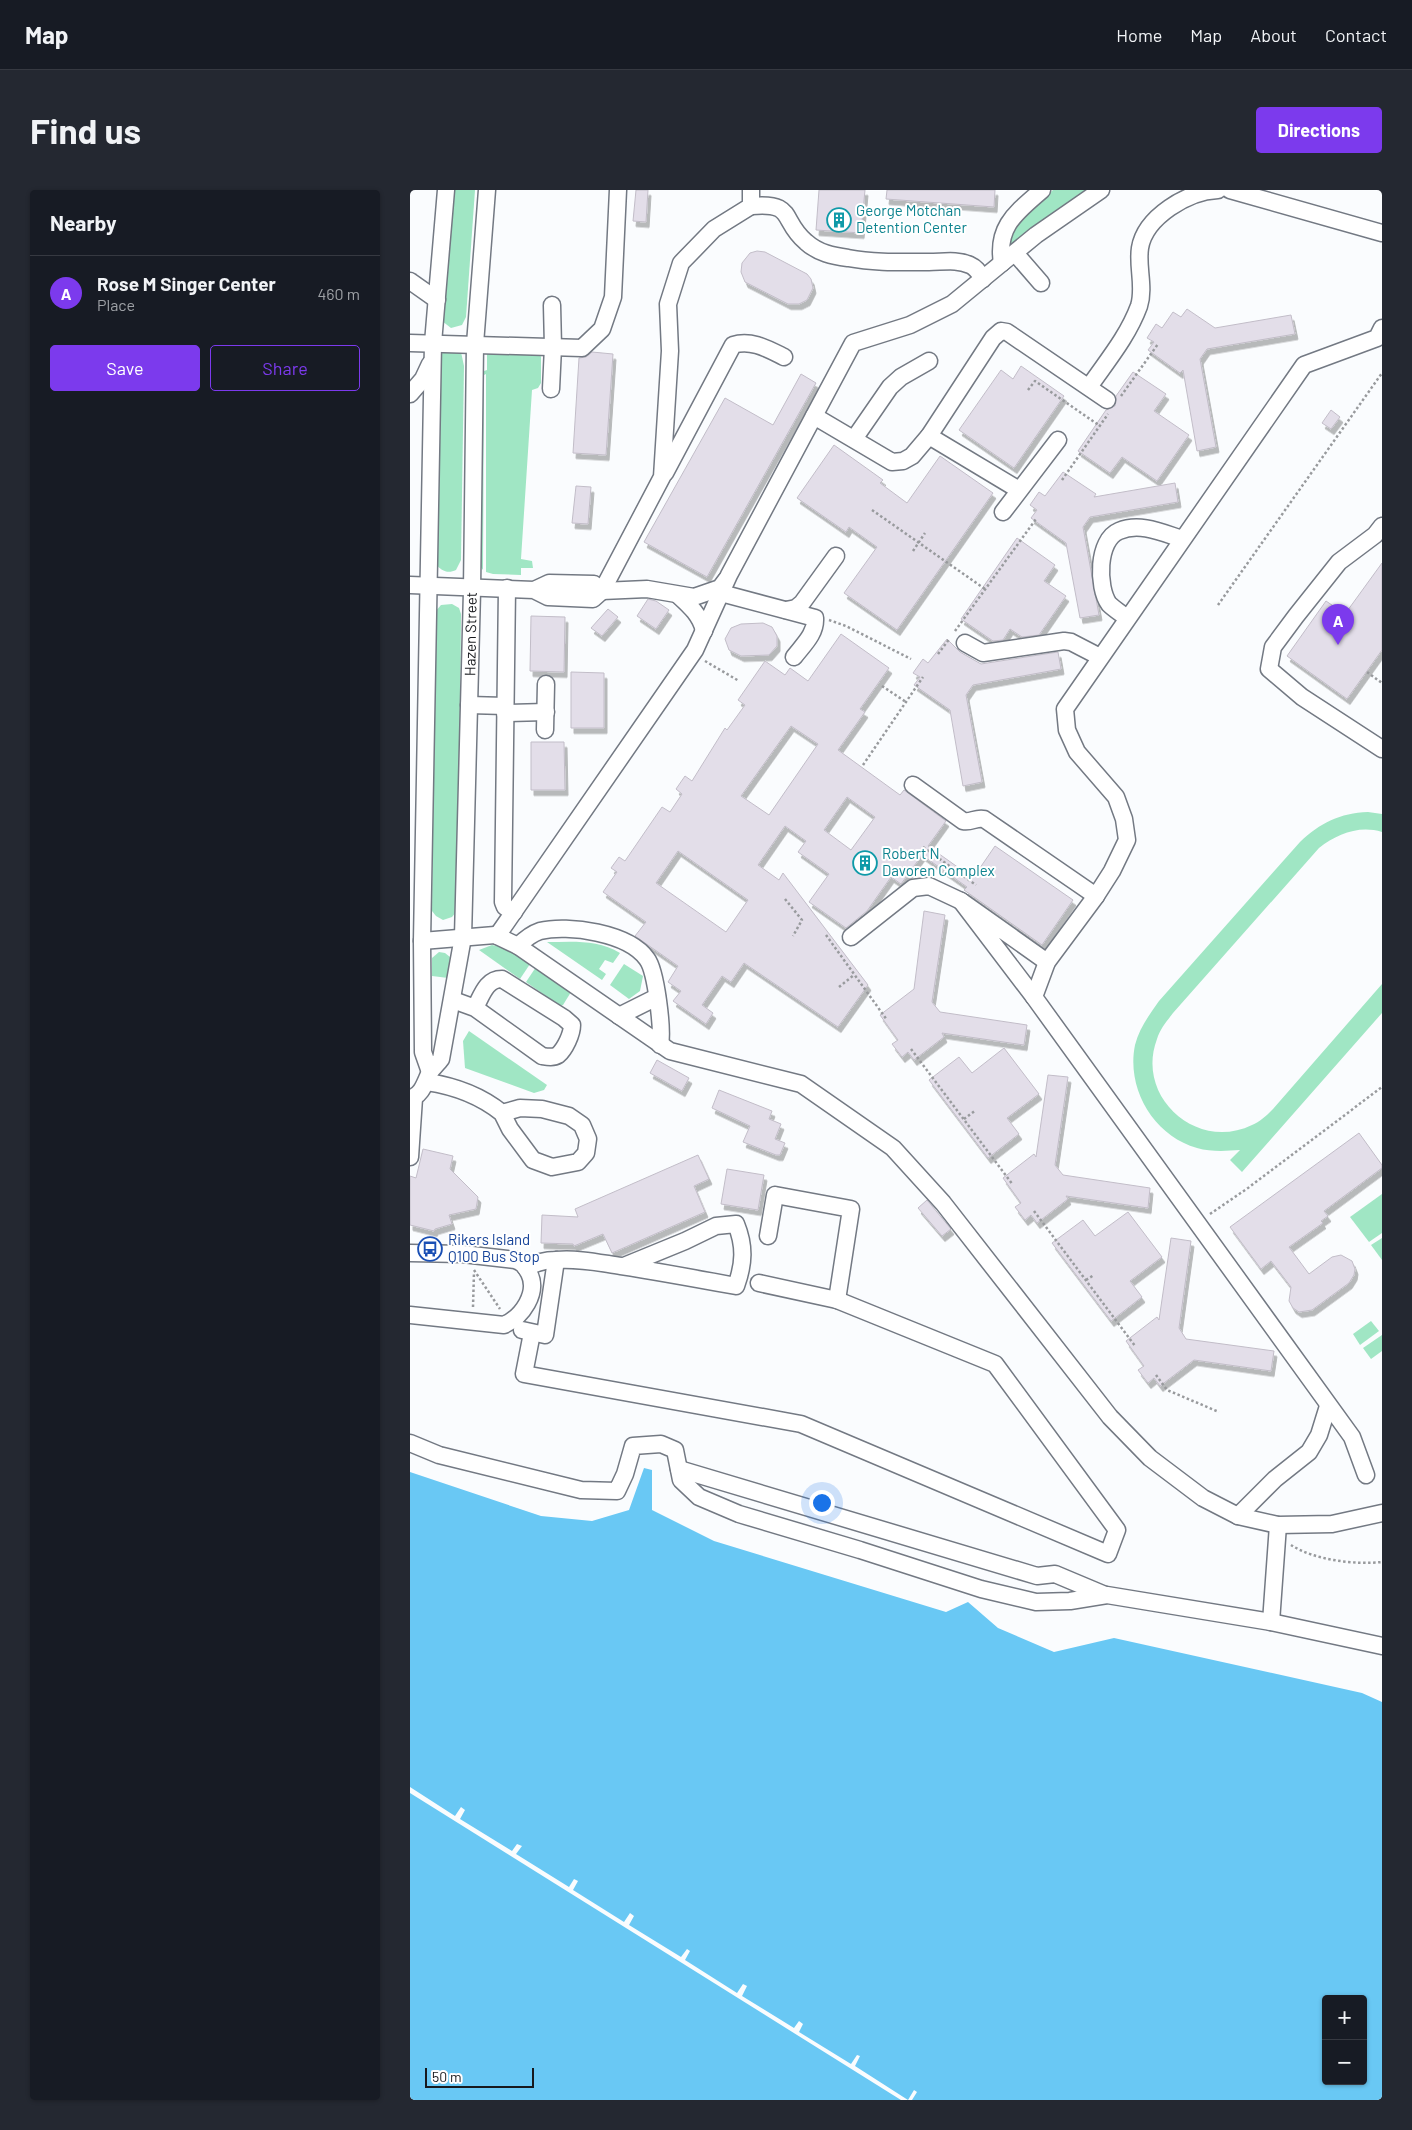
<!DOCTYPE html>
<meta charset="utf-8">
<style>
body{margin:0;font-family:Barlow,sans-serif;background:#242831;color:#f1f3f6}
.controls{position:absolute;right:15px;bottom:15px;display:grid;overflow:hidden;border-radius:5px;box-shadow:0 1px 4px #0004}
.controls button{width:45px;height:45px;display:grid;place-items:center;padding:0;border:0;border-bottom:1px solid #363941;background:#171b24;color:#f1f3f6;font:25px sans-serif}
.scale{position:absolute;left:15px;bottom:12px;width:109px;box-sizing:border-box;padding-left:5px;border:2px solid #17191d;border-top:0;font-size:14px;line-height:18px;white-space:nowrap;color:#17191d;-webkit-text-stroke:4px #fff;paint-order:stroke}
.you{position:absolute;left:411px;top:1312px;width:18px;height:18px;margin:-12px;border:4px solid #fff;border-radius:50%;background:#1a73e8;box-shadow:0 0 0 8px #1a73e833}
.badge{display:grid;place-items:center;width:32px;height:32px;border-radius:50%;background:#7c3aed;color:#fff;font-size:16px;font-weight:700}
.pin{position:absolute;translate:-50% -41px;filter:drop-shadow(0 1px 2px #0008)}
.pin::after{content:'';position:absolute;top:26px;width:18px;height:15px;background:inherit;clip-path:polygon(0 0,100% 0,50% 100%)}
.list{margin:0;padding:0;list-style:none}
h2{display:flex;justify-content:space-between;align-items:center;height:65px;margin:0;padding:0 20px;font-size:21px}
h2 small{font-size:16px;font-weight:400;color:#9ea1a6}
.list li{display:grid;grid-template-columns:32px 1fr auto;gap:15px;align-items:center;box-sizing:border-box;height:75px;padding:0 20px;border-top:1px solid #363941}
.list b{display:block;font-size:19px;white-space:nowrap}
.list p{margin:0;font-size:16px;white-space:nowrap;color:#9ea1a6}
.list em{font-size:16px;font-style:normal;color:#9ea1a6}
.actions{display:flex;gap:10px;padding:15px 20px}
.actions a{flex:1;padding:11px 0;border:1px solid #7c3aed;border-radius:5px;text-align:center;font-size:18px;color:#7c3aed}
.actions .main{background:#7c3aed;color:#fff}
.map{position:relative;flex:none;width:972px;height:1910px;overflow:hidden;border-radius:5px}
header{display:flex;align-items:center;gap:30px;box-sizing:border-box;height:70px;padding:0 25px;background:#171b24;border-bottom:1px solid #363941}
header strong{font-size:24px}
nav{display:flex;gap:28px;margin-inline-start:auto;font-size:18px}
.intro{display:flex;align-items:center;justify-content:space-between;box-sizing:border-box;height:120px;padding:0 30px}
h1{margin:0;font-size:35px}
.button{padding:12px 22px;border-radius:5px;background:#7c3aed;color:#fff;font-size:18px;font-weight:700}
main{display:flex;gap:30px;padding:0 30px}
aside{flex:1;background:#171b24;border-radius:5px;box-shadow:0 1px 4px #0004}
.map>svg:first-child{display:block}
</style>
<header>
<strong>Map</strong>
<nav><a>Home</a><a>Map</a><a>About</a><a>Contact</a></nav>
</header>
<div class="intro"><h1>Find us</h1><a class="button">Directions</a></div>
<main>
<aside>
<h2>Nearby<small></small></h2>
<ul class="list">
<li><span class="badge">A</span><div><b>Rose M Singer Center</b><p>Place</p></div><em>460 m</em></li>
</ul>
<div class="actions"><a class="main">Save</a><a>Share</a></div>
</aside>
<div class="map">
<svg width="972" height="1910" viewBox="0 0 972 1910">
<defs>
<filter id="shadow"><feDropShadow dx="3" dy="5.5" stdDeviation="0" flood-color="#0004"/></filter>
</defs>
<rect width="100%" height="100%" fill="#fafcfe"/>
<g fill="#a0e6c4">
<polygon points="39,0 65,0 56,127 52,135 41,138 32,131"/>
<path d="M643,0H682L598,61C600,33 623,18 643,0Z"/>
<path d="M35,160L51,162L54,176L51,370L46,380C38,384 31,381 26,374L30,166Z"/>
<polygon points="77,161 130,164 131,167 131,193 128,198 122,200 111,369 122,371 123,378 111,378 111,385 83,384 76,382 76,184 74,185 73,380 70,376 71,182 77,180"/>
<polygon points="42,414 49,418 51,424 49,649 46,722 42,727 33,730 26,726 22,721 25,422 31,415"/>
<path d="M958,622L972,624V642C949,635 927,644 909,658L763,823C757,831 750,839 747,849C725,907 787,962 842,935C850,932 857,925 863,919L972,794V823L832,982L820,970L830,960C816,961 801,962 787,958C744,946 716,899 725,855C729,839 739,825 749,811L890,652C910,633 930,623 958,622Z"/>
<path d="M137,752C162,752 188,749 210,763L203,773L195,770L189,779L196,784L192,790Z"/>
<polygon points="82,755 98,758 120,774 110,789 69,760"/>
<polygon points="29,762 35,763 40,767 38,788 22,786 22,768"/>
<polygon points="214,774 233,786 230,801 219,809 200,795"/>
<polygon points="126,777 161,802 153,815 150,816 116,792"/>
<polygon points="59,841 137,895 134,900 124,903 55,878 53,851"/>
<polygon points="972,1004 972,1043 959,1052 940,1027"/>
<polygon points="972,1048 972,1070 961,1055"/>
<polygon points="961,1131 969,1141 950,1155 943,1144"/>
<polygon points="972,1145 972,1161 961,1169 953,1158"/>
</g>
<path fill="#69c8f4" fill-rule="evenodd" d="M234,1278L242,1280V1320L304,1351L536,1422L558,1412L588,1438L644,1462L704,1448L952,1503L972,1512V1910H0V1282L131,1326L182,1331L219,1320ZM916,1809H953V1891H916Z"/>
<polygon fill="#fafcfe" points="0,1597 45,1626 51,1617 55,1620 50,1629 102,1661 107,1654 112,1656 106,1664 159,1697 164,1689 168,1691 163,1700 214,1732 220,1723 224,1726 219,1735 271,1767 277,1759 280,1761 275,1770 327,1803 333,1794 337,1796 332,1806 384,1838 389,1831 393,1834 389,1842 441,1874 447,1865 450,1866 445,1876 498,1910 504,1900 507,1902 502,1910 491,1910 0,1603"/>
<g fill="#e3dee9" stroke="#c2bdc8" fill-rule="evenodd" filter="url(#shadow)">
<polygon points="226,0 238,0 236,32 223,31"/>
<polygon points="409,0 455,0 451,43 406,40"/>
<polygon points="477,0 585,0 584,17 476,9"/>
<polygon points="347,61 355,62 397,84 401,89 403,98 397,110 389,114 378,114 335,92 331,82 332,73 340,63"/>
<polygon points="777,119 805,138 881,125 885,144 797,159 790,169 806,257 787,261 773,180 770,183 738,160 744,152 737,148 746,134 752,138 763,122 771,127"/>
<polygon points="182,162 203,164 196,265 163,263 169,168 176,167"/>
<polygon points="611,176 654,206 604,278 549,240 591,180 603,189"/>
<polygon points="723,182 756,204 744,221 779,245 747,291 712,267 700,283 668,261 696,220 705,216 706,206"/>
<polygon points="391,184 406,193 297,387 234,352 315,208 363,235"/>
<polygon points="921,220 930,227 921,239 912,233"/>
<polygon points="424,255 473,290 470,293 497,313 530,266 583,303 487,440 434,403 467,357 439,337 436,342 387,308"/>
<polygon points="653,282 686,304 684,307 765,293 768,312 680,327 673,337 689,425 670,428 656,353 621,328 627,320 620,315 629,302 635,306"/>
<polygon points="166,296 181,297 178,334 162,333"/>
<polygon points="607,348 645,375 634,391 656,406 629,445 612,447 600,439 593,450 583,451 551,429"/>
<polygon points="972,373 972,460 937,509 877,466 916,411 935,424"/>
<polygon points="238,409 246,411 259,420 246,439 227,426"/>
<polygon points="198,419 208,427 192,446 181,438"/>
<polygon points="121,426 155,427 154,482 120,481"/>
<polygon points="353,433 362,437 367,446 367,456 359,465 331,466 319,460 315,449 321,438 331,434"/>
<path d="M431,444L479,478L450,519L455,522L428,560L490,605L494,600L536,631L518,656L563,688L585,656L663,710L632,755L554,700L557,697L512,665L491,694L481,687L457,721L436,738L399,712L419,684L388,662L396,651L375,636L348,675L369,690L373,683L458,795L428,837L334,773L321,792L312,786L292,815L303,823L296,834L263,811L271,801L258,792L268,776L225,746L236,732L193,702L207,682L201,678L209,667L215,671L252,617L260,622L272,604L266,599L275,586L282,591L315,538L317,540L335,515L328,510L355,471L375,485L380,478L398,491ZM381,536L408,554L359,625L331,606ZM437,607L465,627L441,660L414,640ZM268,661L338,710L316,742L246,693Z"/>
<polygon points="537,449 550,462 571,474 648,462 651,479 563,495 556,505 572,592 553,596 540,520 504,495 510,487 503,483 513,469 518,473"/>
<polygon points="161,482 194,483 194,538 161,538"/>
<polygon points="121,552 154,552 155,600 121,600"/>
<polygon points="514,721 535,725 522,812 530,822 617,835 614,855 532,843 534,847 504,870 498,862 492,867 482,854 488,850 470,825 504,799"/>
<polygon points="594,858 629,904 597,928 609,944 578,968 519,890 549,867 562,883"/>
<polygon points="247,870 279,888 272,901 240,883"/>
<polygon points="638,885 658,887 645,975 653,985 740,998 738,1018 656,1006 658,1009 627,1033 621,1025 615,1030 605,1017 611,1013 593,988 624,964 626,967"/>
<polygon points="309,900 362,921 359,929 371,934 365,949 375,953 370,965 366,965 333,952 340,936 302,918"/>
<polygon points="949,943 972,975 972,978 914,1021 918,1026 911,1031 913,1033 879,1057 899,1084 922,1067 931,1065 942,1071 945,1079 944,1085 939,1093 902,1120 889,1122 883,1118 879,1111 881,1097 861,1071 851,1079 820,1037"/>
<polygon points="13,959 43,966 40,979 68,1007 66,1019 39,1025 42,1034 25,1039 24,1041 0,1035 0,986 6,988"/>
<polygon points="288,965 299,989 284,996 295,1022 202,1063 193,1044 164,1056 163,1054 131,1053 132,1025 168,1027 165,1019"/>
<polygon points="317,979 354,985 348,1020 311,1014"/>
<polygon points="517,1010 541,1039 532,1046 508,1018"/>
<polygon points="718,1022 752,1067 720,1091 732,1107 701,1131 642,1053 673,1030 685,1046"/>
<polygon points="761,1048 781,1051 769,1138 776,1149 864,1161 861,1181 784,1170 750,1196 744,1188 738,1193 728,1180 734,1176 716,1151 747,1127 749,1130"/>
</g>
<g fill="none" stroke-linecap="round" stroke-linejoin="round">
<g stroke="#737983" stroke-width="19">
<g id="minor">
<polyline points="820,0 972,43"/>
<path d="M341,16C386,12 370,30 396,52C408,63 423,66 438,68C465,73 492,72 519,72C533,72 547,69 560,75C567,78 569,83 573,89"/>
<polyline points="605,63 631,93"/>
<path d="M592,73C586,36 607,22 632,0"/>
<polyline points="0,91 27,110"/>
<polyline points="0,153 172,158 192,139 203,107 208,0"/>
<path d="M679,197C697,171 718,146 729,116C735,97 727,77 730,58C735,27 778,1 808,0"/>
<polyline points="141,199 143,157 142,115"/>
<polyline points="0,204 13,189 20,174"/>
<polyline points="404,226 482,272 493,271 502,266 519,246 583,148 591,141 597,142 697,210"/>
<polyline points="519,246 609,300"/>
<polyline points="444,249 480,197 491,187 519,171"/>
<path d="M255,283L323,155C341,149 358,159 374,167"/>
<polyline points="593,322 648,250"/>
<polyline points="972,336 965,345 929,372 886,426 863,457 859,479 892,507 972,559"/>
<polyline points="0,395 124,400 139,393 184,394 192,401 183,409 138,407 124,400"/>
<polyline points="97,398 93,712 95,717 104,722"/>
<polyline points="192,401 252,287 260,161 258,114 271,73 304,39 341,16 341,0"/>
<polyline points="192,401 237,399 284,407 310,398 316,390"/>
<path d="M311,403L405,428C406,444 393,455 384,467"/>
<path d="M269,406C280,416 291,426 294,441"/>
<polyline points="376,420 386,418 392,413 426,366"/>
<path d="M717,428C712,424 704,419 699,414C687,397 687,350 709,341C730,332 753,343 772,349"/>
<polyline points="555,453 573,463 654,451 661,452 690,467"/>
<polyline points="59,515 95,516"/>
<polyline points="95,523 136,522"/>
<polyline points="135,540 136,494"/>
<path d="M503,595L553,631C561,633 566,627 574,629L686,706"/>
<polyline points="87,746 285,460 319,385 443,153 500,135 542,114 626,45 691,0"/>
<polyline points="441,747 503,698 519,696 551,711"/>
<polyline points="12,751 85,745 108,756 260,861 391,894 483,958 533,1013 700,1227 740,1268 793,1308 828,1326 868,1335 922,1334 972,1323"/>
<path d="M108,756C115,749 121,744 130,741C158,734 219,743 237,769C246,781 253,839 250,855"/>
<polyline points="624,807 551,711 637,772"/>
<path d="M43,810L65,818L132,866C138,867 143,868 148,865C155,859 162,844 162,835L154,828L92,789C76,789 72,805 65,818"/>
<polyline points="209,826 247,807"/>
<polyline points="20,882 13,862 12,751 23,153 36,0"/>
<path d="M17,892C44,896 71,906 92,923L110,918L132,919L159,926L172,935L178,949L176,963L168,972L142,977L123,970L100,939L92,923"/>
<path d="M0,908C12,906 15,892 20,882C23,878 28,873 31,869L53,747L62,401L65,154L77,0"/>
<polyline points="0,967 4,908"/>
<polyline points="358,1046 365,1005 441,1019 427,1110"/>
<path d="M0,1063L53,1064L105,1070C112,1072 115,1076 119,1083C129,1103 112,1127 94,1135L0,1125"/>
<path d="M116,1078C125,1073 136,1070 146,1070C168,1068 190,1073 211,1076C250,1082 288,1089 326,1096C334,1074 335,1056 326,1034L306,1036L275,1051L214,1076"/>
<polyline points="112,1140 135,1145 146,1070"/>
<polyline points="122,1143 114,1184 391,1234 698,1364 707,1340 585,1174 427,1110 349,1093"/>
<polyline points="0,1253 29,1265 171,1300 207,1301 215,1284 223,1256 251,1254 265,1260 271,1290 289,1307 329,1324 450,1360 571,1399 626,1412 660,1411 697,1405 861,1432 972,1456"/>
<polyline points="269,1279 627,1386 645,1384 695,1405"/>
<polyline points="956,1285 942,1247 624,807 637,772 686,706 702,681 717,650 714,629 706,607 667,562 657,540 655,519 894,175 967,148 972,138"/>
<polyline points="828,1326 865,1289 899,1262 909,1245 918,1216"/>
<polyline points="861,1432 868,1335"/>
</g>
</g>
<g stroke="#989a9d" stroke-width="2.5" stroke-dasharray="2.5 2.5" stroke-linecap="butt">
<polyline points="618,200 625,191 690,236"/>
<polyline points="711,206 748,154"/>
<polyline points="652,290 698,224"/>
<polyline points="462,320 575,399"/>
<polyline points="503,361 515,343"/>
<polyline points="808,415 972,183"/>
<polyline points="419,430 436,436 501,469"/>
<polyline points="545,441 626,329"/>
<polyline points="528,464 540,448"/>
<polyline points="295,471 329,491"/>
<polyline points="957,482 972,493"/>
<polyline points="472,496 496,512"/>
<polyline points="453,575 513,487"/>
<polyline points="513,657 566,695"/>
<polyline points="375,709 392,730 383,746"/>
<polyline points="416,745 477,830"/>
<polyline points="429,797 444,785"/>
<polyline points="501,859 603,995"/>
<polyline points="554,929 566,920"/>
<polyline points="624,1021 725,1156"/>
<polyline points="800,1024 838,998 972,897"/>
<polyline points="64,1080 90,1119"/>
<polyline points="676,1090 684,1085"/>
<polyline points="63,1117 64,1082"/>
<polyline points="746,1185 757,1200 809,1222"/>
<path d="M881,1355C904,1370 945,1375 972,1372"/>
</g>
<use href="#minor" stroke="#fff" stroke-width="16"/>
</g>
<defs>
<g id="building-ring" transform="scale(1.25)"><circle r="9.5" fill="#fff" stroke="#0f9aa8" stroke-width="1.5"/><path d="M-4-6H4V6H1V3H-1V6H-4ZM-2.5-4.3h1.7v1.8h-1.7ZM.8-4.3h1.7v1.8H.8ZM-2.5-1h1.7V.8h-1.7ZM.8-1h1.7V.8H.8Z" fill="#0f9aa8"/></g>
<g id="bus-ring" transform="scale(1.25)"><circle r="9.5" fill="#fff" stroke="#1a4fb4" stroke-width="1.5"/><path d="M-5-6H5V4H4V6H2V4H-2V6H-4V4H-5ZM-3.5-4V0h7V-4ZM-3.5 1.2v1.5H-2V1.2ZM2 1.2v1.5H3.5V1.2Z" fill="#1a4fb4"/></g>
</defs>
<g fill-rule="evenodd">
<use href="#building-ring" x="429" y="30"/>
<use href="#building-ring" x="455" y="673"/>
<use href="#bus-ring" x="20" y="1059"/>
</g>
<g text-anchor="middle" stroke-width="4" stroke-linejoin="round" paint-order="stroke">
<g font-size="15" fill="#0d838f" stroke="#fff" text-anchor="start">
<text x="446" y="26">George Motchan<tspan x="446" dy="17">Detention Center</tspan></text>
<text x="472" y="669">Robert N<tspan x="472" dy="17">Davoren Complex</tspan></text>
</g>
<g font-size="15" fill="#17191d" stroke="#fff">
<text transform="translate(61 444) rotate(-89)" y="5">Hazen Street</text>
</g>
<g font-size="15" fill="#164399" stroke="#fff" text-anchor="start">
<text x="38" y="1055">Rikers Island<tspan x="38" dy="17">Q100 Bus Stop</tspan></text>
</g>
</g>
</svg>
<div class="controls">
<button>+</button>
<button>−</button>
</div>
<div class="scale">50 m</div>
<div class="you"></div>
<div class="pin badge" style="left:928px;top:455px">A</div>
</div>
</main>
